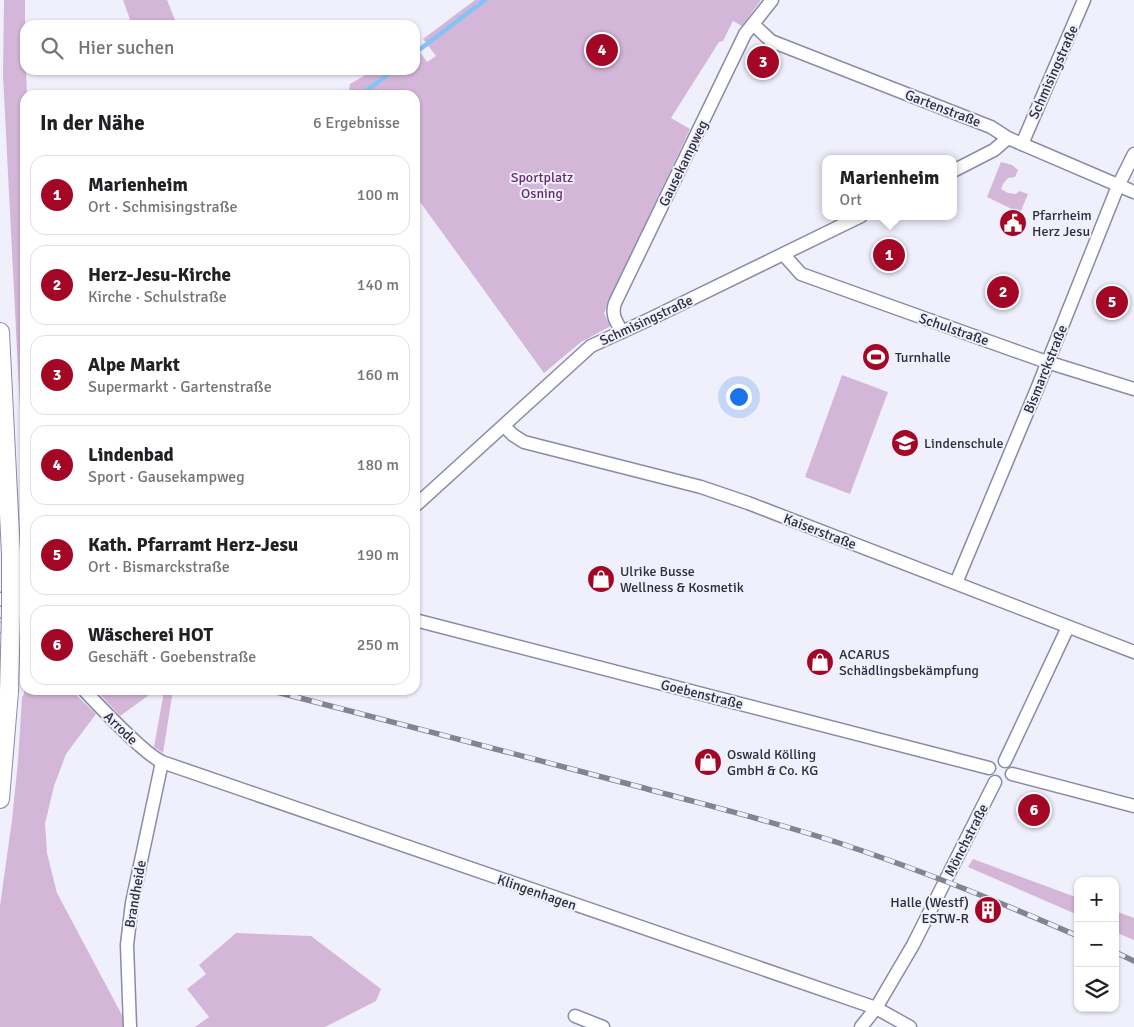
<!DOCTYPE html>
<html lang="de">
<meta charset="utf-8">
<style>
body{margin:0;font-family:Signika,sans-serif;background:#f6f6f6;color:#202124}
.controls{position:absolute;right:15px;bottom:15px;display:grid;overflow:hidden;border-radius:10px;box-shadow:0 1px 4px #0004}
.controls button{width:45px;height:45px;display:grid;place-items:center;padding:0;border:0;border-bottom:1px solid #e0e0e0;background:#fff;color:#202124;font:25px sans-serif}
.you{position:absolute;left:738px;top:396px;width:18px;height:18px;margin:-12px;border:4px solid #fff;border-radius:50%;background:#1a73e8;box-shadow:0 0 0 8px #1a73e833}
.badge{display:grid;place-items:center;width:32px;height:32px;border-radius:50%;background:#a40726;color:#fff;font-size:16px;font-weight:700}
.pin{position:absolute;translate:-50% -50%;border:2px solid #fff;box-shadow:0 1px 5px #0006}
.popup{position:absolute;left:822px;top:155px;width:135px;height:65px;box-sizing:border-box;display:grid;place-content:center;border-radius:10px;background:#fff;filter:drop-shadow(0 1px 4px #0005);font-size:16px;white-space:nowrap;color:#757577}
.popup b{font-size:19px;color:#202124}
.popup::after{content:'';position:absolute;left:50%;top:100%;margin-left:-10px;border:10px solid transparent;border-top-color:#fff}
.list{margin:0;padding:0;list-style:none}
h2{display:flex;justify-content:space-between;align-items:center;height:65px;margin:0;padding:0 20px;font-size:21px}
h2 small{font-size:16px;font-weight:400;color:#757577}
.list li{display:grid;grid-template-columns:32px 1fr auto;gap:15px;align-items:center;box-sizing:border-box;height:80px;margin:0 10px 10px;padding:0 10px;border:1px solid #e0e0e0;border-radius:15px}
.list b{display:block;font-size:19px;white-space:nowrap}
.list p{margin:0;font-size:16px;white-space:nowrap;color:#757577}
.list em{font-size:16px;font-style:normal;color:#757577}
.icon{flex:none;width:28px;height:28px;fill:none;stroke:currentColor;stroke-width:2;stroke-linecap:round;stroke-linejoin:round}
.map{position:relative;flex:none;width:1134px;height:1027px;overflow:hidden}
.search{position:absolute;background:#fff;box-shadow:0 1px 4px #0004;left:20px;top:20px;width:400px;height:55px;display:flex;align-items:center;gap:12px;box-sizing:border-box;padding:0 18px;border-radius:15px;color:#757577;font-size:19px}
.panel{position:absolute;background:#fff;box-shadow:0 1px 4px #0004;left:20px;top:90px;width:400px;height:605px;border-radius:15px}
.map>svg:first-child{display:block}
</style>
<div class="map">
<svg width="1134" height="1027" viewBox="0 0 1134 1027">
<rect width="100%" height="100%" fill="#f0f0fd"/>
<g fill="#d4b6d8">
<polygon points="4,0 25,0 25,70 26,70 27,95 25,95 25,507 3,75"/>
<polygon points="123,0 167,0 177,25 132,25"/>
<polygon points="475,0 761,0 742,26 733,21 723,41 719,42 671,118 690,129 608,303 604,314 611,326 581,342 544,373 415,195 415,95 351,95 349,90 350,84 374,70 415,70 415,45 427,62 436,56 423,39"/>
<polygon points="1001,162 1012,165 1018,170 1015,177 1008,178 1003,184 1001,189 1008,193 1016,194 1019,191 1028,194 1020,213 987,197"/>
<polygon points="842,375 888,392 850,494 805,477"/>
<polygon points="25,685 25,690 71,690 96,714 66,754 54,786 45,824 47,853 57,893 123,1017 124,1027 0,1027 0,906 12,820 18,761 22,697 24,694"/>
<polygon points="96,690 156,690 120,716"/>
<polygon points="160,690 173,690 163,753 154,747 163,697"/>
<polygon points="973,859 1078,898 1078,915 968,867"/>
<polygon points="1115,911 1134,918 1134,940 1115,932"/>
<polygon points="236,933 311,936 381,989 376,1001 325,1027 195,1027 209,1017 187,989 206,974 199,965"/>
</g>
<g fill="none" stroke-linecap="round" stroke-linejoin="round">
<g stroke="#84c3f5" stroke-width="4.5">
<polyline points="415,53 485,0"/>
<polyline points="361,95 394,70"/>
</g>
<g stroke="#8a8ba7" stroke-width="15">
<g id="street">
<polyline points="753,24 771,41 991,127 1008,138 1134,192"/>
<polyline points="1022,144 1084,0"/>
<polyline points="953,171 994,150 1008,138"/>
<polyline points="784,255 801,274 1010,349 1047,362 1134,389"/>
<path d="M622,332C616,321 611,315 615,303L745,34L772,0"/>
<polyline points="504,426 513,435 524,442 701,487 748,503 1134,652"/>
<polyline points="415,506 591,346 650,319 861,216"/>
<polyline points="956,583 1037,389 1118,186 1134,154"/>
<polyline points="0,599 25,606"/>
<polyline points="415,620 989,768"/>
<path d="M0,640C7,638 18,640 25,643"/>
<path d="M84,690C101,708 118,726 137,743C145,750 152,757 162,762L876,1008L910,1027"/>
<polyline points="1005,761 1068,627"/>
<polyline points="1012,774 1134,806"/>
<polyline points="575,1016 603,1027"/>
<polyline points="130,1027 127,945 132,903 162,762"/>
<polyline points="861,1027 876,1008 913,945 995,782"/>
</g>
</g>
<g stroke="#8a8ba7" stroke-width="20">
<g id="secondary">
<polyline points="0,332 11,554"/>
<polyline points="0,799 9,692"/>
</g>
</g>
<use href="#street" stroke="#fff" stroke-width="12"/>
<use href="#secondary" stroke="#fff" stroke-width="18"/>
<g stroke="#848490" stroke-width="5.5">
<g id="rail">
<polyline points="0,620 25,627"/>
<path d="M269,690C393,722 516,754 640,787C709,806 780,823 848,846C926,872 1002,903 1078,936"/>
<polyline points="1115,952 1134,961"/>
</g>
</g>
<use href="#rail" stroke="#f0f0fd" stroke-width="4" stroke-dasharray="11" stroke-linecap="butt"/>
<g stroke="#8a8ba7" stroke-width="20" stroke-linecap="butt">
<polyline id="secondary-bridge" points="9,692 11,612 11,554"/>
</g>
<use href="#secondary-bridge" stroke="#fff" stroke-width="18"/>
</g>
<defs>
<g id="civic-disc" transform="scale(1.4375)"><circle r="9.5" fill="#a40726" stroke="#f0f0fd"/><path d="M-.6-6.5H3V-4.5H.6V-3L4-1V1h2V6H-6V1h2V-1L-.6-3ZM-1.2 2.5V6h2.4V2.5Z" fill="#fff"/></g>
<g id="stadium-disc" transform="scale(1.4375)"><circle r="9.5" fill="#a40726" stroke="#f0f0fd"/><path d="M0-5a6.5 5 0 1 0 0 10a6.5 5 0 1 0 0-10ZM-3.5-1.8h7v3.6h-7Z" fill="#fff"/></g>
<g id="school-disc" transform="scale(1.4375)"><circle r="9.5" fill="#a40726" stroke="#f0f0fd"/><path d="M0-5L7-2L0 1L-7-2ZM-4 1L0 2.5L4 1V4Q0 6-4 4Z" fill="#fff"/></g>
<g id="shop-disc" transform="scale(1.4375)"><circle r="9.5" fill="#a40726" stroke="#f0f0fd"/><path d="M-5-2.5h2.3a2.7 3.5 0 0 1 5.4 0H5L5.5 6h-11ZM-1.5-2.5h3a1.5 2.3 0 0 0-3 0Z" fill="#fff"/></g>
<g id="building-disc" transform="scale(1.4375)"><circle r="9.5" fill="#a40726" stroke="#f0f0fd"/><path d="M-4-6H4V6H1V3H-1V6H-4ZM-2.5-4.3h1.7v1.8h-1.7ZM.8-4.3h1.7v1.8H.8ZM-2.5-1h1.7V.8h-1.7ZM.8-1h1.7V.8H.8Z" fill="#fff"/></g>
</defs>
<g fill-rule="evenodd">
<use href="#civic-disc" x="1013" y="223"/>
<use href="#stadium-disc" x="876" y="357"/>
<use href="#school-disc" x="905" y="443"/>
<use href="#shop-disc" x="601" y="579"/>
<use href="#shop-disc" x="820" y="662"/>
<use href="#shop-disc" x="708" y="762"/>
<use href="#building-disc" x="988" y="910"/>
</g>
<g text-anchor="middle" stroke-width="4" stroke-linejoin="round" paint-order="stroke">
<g font-size="14" fill="#2e2e39" stroke="#f0f0fd">
<text transform="translate(1053 72) rotate(-66)" y="5">Schmisingstraße</text>
<text transform="translate(943 108) rotate(21)" y="5">Gartenstraße</text>
<text transform="translate(683 163) rotate(-64)" y="5">Gausekampweg</text>
<text transform="translate(646 320) rotate(-25)" y="5">Schmisingstraße</text>
<text transform="translate(954 329) rotate(19)" y="5">Schulstraße</text>
<text transform="translate(1045 369) rotate(-68)" y="5">Bismarckstraße</text>
<text transform="translate(820 531) rotate(21)" y="5">Kaiserstraße</text>
<text transform="translate(702 694) rotate(14)" y="5">Goebenstraße</text>
<text transform="translate(121 728) rotate(44)" y="5">Arrode</text>
<text transform="translate(966 840) rotate(-63)" y="5">Mönchstraße</text>
<text transform="translate(537 892) rotate(19)" y="5">Klingenhagen</text>
<text transform="translate(135 894) rotate(-80)" y="5">Brandheide</text>
</g>
<g font-size="14" fill="#662b6f" stroke="#f0f0fd">
<text x="542" y="182">Sportplatz<tspan x="542" dy="16">Osning</tspan></text>
</g>
<g font-size="14" fill="#2e2e39" stroke="#f0f0fd" text-anchor="start">
<text x="1032" y="220">Pfarrheim<tspan x="1032" dy="16">Herz Jesu</tspan></text>
<text x="895" y="362">Turnhalle</text>
<text x="924" y="448">Lindenschule</text>
<text x="620" y="576">Ulrike Busse<tspan x="620" dy="16">Wellness &amp; Kosmetik</tspan></text>
<text x="839" y="659">ACARUS<tspan x="839" dy="16">Schädlingsbekämpfung</tspan></text>
<text x="727" y="759">Oswald Kölling<tspan x="727" dy="16">GmbH &amp; Co. KG</tspan></text>
<text x="969" y="907" text-anchor="end">Halle (Westf)<tspan x="969" dy="16">ESTW-R</tspan></text>
</g>
</g>
</svg>
<div class="controls">
<button>+</button>
<button>−</button>
<button><svg class="icon" aria-label="layers" viewBox="0 0 24 24"><path d="M12 4l9 5-9 5-9-5zM3 14l9 5 9-5"/></svg></button>
</div>
<div class="you"></div>
<div class="pin badge" style="left:889px;top:255px">1</div>
<div class="popup"><b>Marienheim</b>Ort</div>
<div class="pin badge" style="left:1003px;top:292px">2</div>
<div class="pin badge" style="left:763px;top:62px">3</div>
<div class="pin badge" style="left:602px;top:50px">4</div>
<div class="pin badge" style="left:1112px;top:302px">5</div>
<div class="pin badge" style="left:1034px;top:810px">6</div>
<div class="search"><svg class="icon" aria-label="search" viewBox="0 0 24 24"><circle cx="10" cy="10" r="6"/><path d="M15 15l6 6"/></svg>Hier suchen</div>
<section class="panel">
<h2>In der Nähe<small>6 Ergebnisse</small></h2>
<ul class="list">
<li><span class="badge">1</span><div><b>Marienheim</b><p>Ort · Schmisingstraße</p></div><em>100 m</em></li>
<li><span class="badge">2</span><div><b>Herz-Jesu-Kirche</b><p>Kirche · Schulstraße</p></div><em>140 m</em></li>
<li><span class="badge">3</span><div><b>Alpe Markt</b><p>Supermarkt · Gartenstraße</p></div><em>160 m</em></li>
<li><span class="badge">4</span><div><b>Lindenbad</b><p>Sport · Gausekampweg</p></div><em>180 m</em></li>
<li><span class="badge">5</span><div><b>Kath. Pfarramt Herz-Jesu</b><p>Ort · Bismarckstraße</p></div><em>190 m</em></li>
<li><span class="badge">6</span><div><b>Wäscherei HOT</b><p>Geschäft · Goebenstraße</p></div><em>250 m</em></li>
</ul>
</section>
</div>
